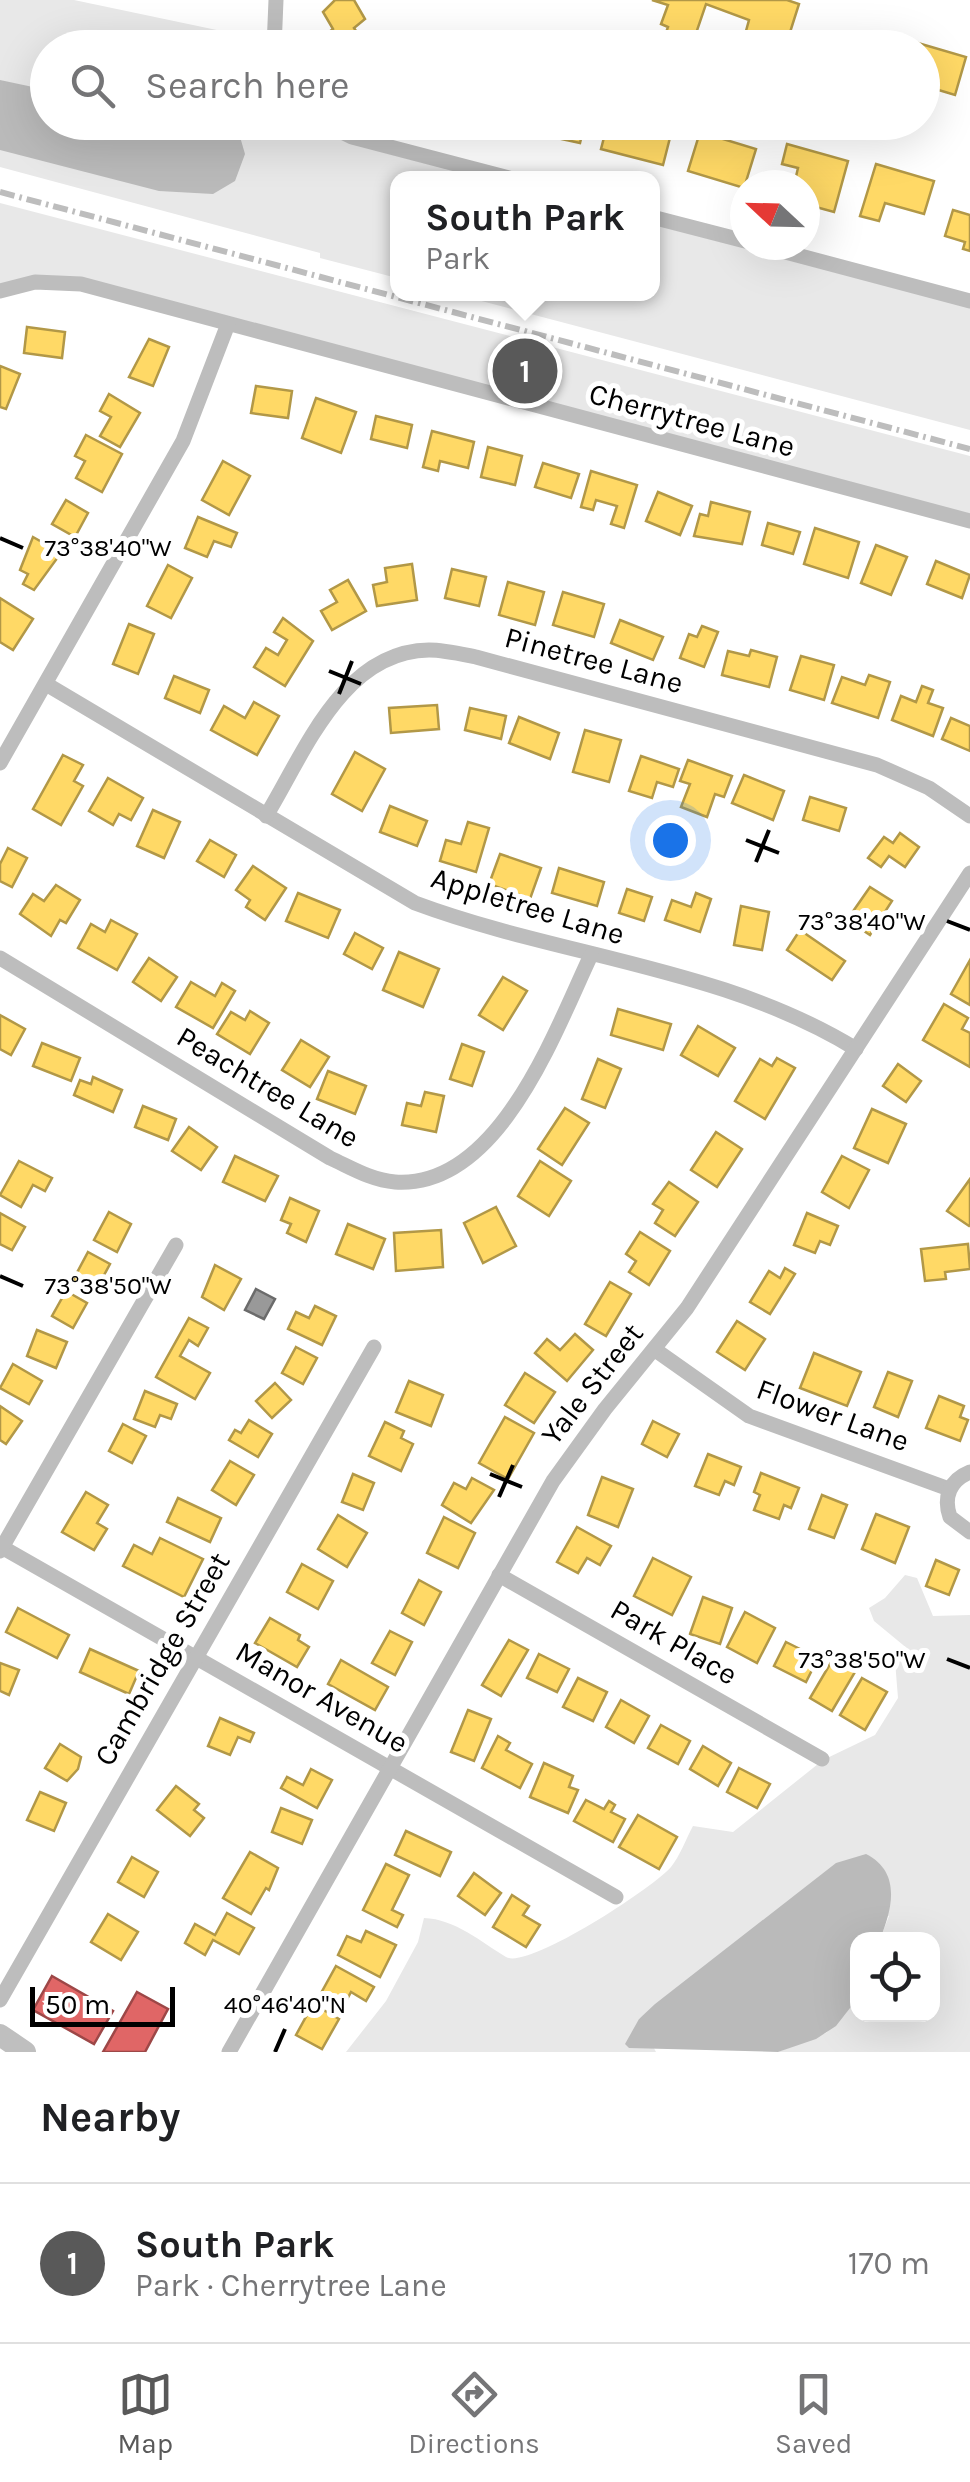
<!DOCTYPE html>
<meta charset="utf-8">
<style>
body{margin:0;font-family:Karla,sans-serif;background:#f2f2f2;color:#202124}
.controls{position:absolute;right:30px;bottom:30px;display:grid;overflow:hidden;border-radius:20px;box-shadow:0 10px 40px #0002}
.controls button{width:90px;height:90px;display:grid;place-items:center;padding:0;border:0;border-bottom:2px solid #e0e0e0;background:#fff;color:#202124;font:50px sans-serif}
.compass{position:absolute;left:730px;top:170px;width:90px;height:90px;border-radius:50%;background:#fff;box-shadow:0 10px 40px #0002;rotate:292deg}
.scale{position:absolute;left:30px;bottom:25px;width:145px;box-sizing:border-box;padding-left:10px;border:5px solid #000;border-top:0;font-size:28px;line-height:35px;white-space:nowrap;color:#000;-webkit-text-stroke:8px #fff;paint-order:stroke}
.you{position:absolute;left:670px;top:840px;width:35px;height:35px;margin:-25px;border:8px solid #fff;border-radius:50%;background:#1a73e8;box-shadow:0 0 0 15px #1a73e833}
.badge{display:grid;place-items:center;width:65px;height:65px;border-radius:50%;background:#595959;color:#fff;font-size:32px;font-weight:700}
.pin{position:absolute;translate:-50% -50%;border:5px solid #fff;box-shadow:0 2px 10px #0006}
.popup{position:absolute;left:390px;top:171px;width:270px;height:130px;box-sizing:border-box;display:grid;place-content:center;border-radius:20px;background:#fff;filter:drop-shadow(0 2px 8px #0005);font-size:32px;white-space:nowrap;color:#757577}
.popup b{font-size:38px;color:#202124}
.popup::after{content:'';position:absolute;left:50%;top:100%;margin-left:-20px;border:20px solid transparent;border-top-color:#fff}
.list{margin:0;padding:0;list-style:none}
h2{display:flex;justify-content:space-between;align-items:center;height:130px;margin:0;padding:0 40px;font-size:42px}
h2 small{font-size:32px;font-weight:400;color:#757577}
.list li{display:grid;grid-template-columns:65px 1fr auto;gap:30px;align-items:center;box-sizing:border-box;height:160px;padding:0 40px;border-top:2px solid #e0e0e0}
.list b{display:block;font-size:38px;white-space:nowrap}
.list p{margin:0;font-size:32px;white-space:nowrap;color:#757577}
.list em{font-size:32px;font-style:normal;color:#757577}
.icon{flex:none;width:55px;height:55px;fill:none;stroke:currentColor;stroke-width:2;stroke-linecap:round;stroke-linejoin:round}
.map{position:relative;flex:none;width:970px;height:2052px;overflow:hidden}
.search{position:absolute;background:#fff;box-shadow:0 10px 40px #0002;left:30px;right:30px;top:30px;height:110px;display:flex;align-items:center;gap:25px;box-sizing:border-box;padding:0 35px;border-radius:55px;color:#757577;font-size:38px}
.sheet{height:290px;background:#fff}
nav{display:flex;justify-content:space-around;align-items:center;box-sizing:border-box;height:140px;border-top:2px solid #e0e0e0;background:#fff;font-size:28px;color:#757577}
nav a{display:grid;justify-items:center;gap:5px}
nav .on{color:#595959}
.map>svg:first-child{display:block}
</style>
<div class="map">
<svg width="970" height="2052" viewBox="0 0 970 2052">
<rect width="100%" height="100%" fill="#fff"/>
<g fill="#e8e8e8">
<polygon points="0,0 74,0 269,41 271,47 48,48 48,122 317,123 508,178 398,178 397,278 320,258 320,253 0,167"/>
<polygon points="0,203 970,456 970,521 81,284 0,291"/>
<polygon points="653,217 745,245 970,301 970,430 455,294 652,294"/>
<path d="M905,1575L917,1578L933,1616L970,1615V2052H778L826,2033L857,1999L858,2014H932V1940L880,1939L889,1916L792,1901L639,2019L656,2052H346L386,2001L418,1942L424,1918C455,1919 481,1942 506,1957C528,1970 653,1888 671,1867C680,1856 686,1839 693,1826L733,1832L823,1760L875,1735L898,1698L895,1661L914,1654L874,1621L869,1608L885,1598Z"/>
</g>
<g fill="#bababa">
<polygon points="0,80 47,90 48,122 236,123 245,154 235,181 213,194 159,191 0,150"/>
<path d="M866,1854C901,1872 893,1907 880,1939L858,1940L857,1999L836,2026L816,2039L778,2052L629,2048L625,2044L639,2019L655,2004L836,1863Z"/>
</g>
<g fill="#ffd966" stroke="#b29847" stroke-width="2.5">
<polygon points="335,0 354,0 365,19 354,28 360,37 367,33 370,39 374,37 381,48 336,48 329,32 333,29 323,12"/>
<polygon points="652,0 787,0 799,4 786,45 746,31 749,20 706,4 691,48 674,48 662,44 668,27 661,24 668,5"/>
<polygon points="911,41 966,57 955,95 922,85 922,48 909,48"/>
<polygon points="561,122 585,122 580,143 557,138"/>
<polygon points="608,122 674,122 663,165 601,149"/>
<polygon points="700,132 756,149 744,188 688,171"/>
<polygon points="787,144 848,161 834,212 805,204 805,185 794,185 798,168 782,164"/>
<polygon points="876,164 934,181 924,214 885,203 879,221 860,216"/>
<polygon points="953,210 970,215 970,251 963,249 965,242 945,236"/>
<polygon points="27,327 65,332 62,358 24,353"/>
<polygon points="149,339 169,347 153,386 129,377"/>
<polygon points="0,366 20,374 6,409 0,407"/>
<polygon points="256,386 292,391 288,418 251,413"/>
<polygon points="109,394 140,413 120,447 100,436 111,417 100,411"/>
<polygon points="316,398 356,412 341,453 302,438"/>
<polygon points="376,416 412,425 407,448 371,439"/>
<polygon points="432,431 474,442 468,468 440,461 438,471 423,467"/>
<polygon points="86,435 122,454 102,492 76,478 85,461 75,456"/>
<polygon points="488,447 522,456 515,485 481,477"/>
<polygon points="223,461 250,476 229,515 202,500"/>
<polygon points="543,463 579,474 571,498 535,487"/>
<polygon points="591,471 637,485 624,528 611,524 617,506 596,500 593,510 581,507"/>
<polygon points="658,492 692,506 680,535 646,521"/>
<polygon points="66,500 88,513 75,537 52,524"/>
<polygon points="711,502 750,512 742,544 694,536 700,514 708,516"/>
<polygon points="198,517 237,533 231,547 214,541 207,557 185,548"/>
<polygon points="768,523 800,532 793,554 762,545"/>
<polygon points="815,528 859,542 848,578 804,564"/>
<polygon points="33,537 61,553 34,590 23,584 28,574 20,570"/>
<polygon points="876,545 907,557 891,595 861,583"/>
<polygon points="936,561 970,575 962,598 927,584"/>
<polygon points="412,564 417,600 377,606 373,585 387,582 385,568"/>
<polygon points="168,565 192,578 171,618 147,606"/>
<polygon points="452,569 486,577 479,606 445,598"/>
<polygon points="348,580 366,611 332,630 321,611 337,602 330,590"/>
<polygon points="508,582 544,592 535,625 499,615"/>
<polygon points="563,592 604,604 594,637 553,625"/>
<polygon points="0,598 33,619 13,650 0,642"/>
<polygon points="283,618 313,641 285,686 254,667 266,648 278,655 287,640 274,632"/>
<polygon points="620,620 663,637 653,660 611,643"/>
<polygon points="129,624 154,634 138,674 113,664"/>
<polygon points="702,626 718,632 704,667 680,658 689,634 697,637"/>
<polygon points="751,650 777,657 769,687 722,675 728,651 749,656"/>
<polygon points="801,656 834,665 824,700 790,690"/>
<polygon points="869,675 890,682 878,718 832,703 842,677 865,685"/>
<polygon points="174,676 209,690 200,713 165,698"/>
<polygon points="922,686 933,690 928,703 943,708 933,736 892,720 901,696 916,702"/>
<polygon points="254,702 279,716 257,755 211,730 224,706 245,718"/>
<polygon points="437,705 439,729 391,733 389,708"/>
<polygon points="470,708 506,716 501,739 465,730"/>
<polygon points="519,717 559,733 550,759 509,743"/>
<polygon points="951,718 970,726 970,751 942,739"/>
<polygon points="585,730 621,740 609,782 573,772"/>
<polygon points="355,752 385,769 362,811 332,794"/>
<polygon points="63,755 83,765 74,781 83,786 61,825 33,809"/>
<polygon points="641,756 679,769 673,787 657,782 652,798 629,791"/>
<polygon points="688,760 732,776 724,797 715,794 707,817 681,807 690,784 680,781"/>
<polygon points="744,775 784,791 773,820 732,803"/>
<polygon points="108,778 143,798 131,820 119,814 113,825 89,811"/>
<polygon points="810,797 846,808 839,831 803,820"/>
<polygon points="390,806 427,821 417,846 380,832"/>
<polygon points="153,810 180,822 164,858 137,846"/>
<polygon points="468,822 489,828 476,872 440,861 446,840 461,844"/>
<polygon points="900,833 919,847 905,867 889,856 881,867 868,858 884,837 893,843"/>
<polygon points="210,840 236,855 224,877 197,861"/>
<polygon points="8,848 27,858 12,887 0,881 0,864"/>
<polygon points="500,854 541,868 530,899 489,884"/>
<polygon points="253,866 286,888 265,920 246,907 250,900 236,890"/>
<polygon points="559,868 604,882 597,906 552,893"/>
<polygon points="56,885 80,900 66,923 60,920 51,936 20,914 33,894 44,901"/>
<polygon points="870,887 892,901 870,935 847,920"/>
<polygon points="627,889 652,897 644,921 619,913"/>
<polygon points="298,893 340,910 328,938 286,921"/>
<polygon points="696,893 711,899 700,932 665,920 672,900 691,907"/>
<polygon points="741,906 769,912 762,950 734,945"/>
<polygon points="111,920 137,934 117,970 78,948 91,924 105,932"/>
<polygon points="800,930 845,961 832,980 787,950"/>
<polygon points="355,933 383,948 372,969 344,954"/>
<polygon points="399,952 439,969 423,1007 383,990"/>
<polygon points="149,958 177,977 161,1001 133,982"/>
<polygon points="970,960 970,1005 951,994"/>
<polygon points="503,977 527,991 503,1030 479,1015"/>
<polygon points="191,982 215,996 222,983 235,991 213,1028 176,1007"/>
<polygon points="944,1004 968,1018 962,1029 970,1033 970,1067 923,1040"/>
<polygon points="618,1009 671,1024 663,1050 611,1035"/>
<polygon points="250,1011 269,1023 250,1054 217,1034 231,1012 245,1020"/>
<polygon points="0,1015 25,1029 11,1055 0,1049"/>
<polygon points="698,1026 735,1048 718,1076 681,1055"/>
<polygon points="301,1040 329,1057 310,1087 282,1070"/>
<polygon points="42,1043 80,1058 71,1081 33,1066"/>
<polygon points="462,1044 484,1052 472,1086 450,1079"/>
<polygon points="777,1058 795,1068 765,1119 735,1101 760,1059 772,1066"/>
<polygon points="598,1059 621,1069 605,1108 582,1099"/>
<polygon points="898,1064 921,1081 906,1102 883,1086"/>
<polygon points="328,1071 366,1086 355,1114 317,1099"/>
<polygon points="93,1077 122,1090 113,1112 74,1095 80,1080 91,1084"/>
<polygon points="425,1092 444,1096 436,1132 402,1125 407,1103 421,1106"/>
<polygon points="143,1106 176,1119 168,1140 135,1127"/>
<polygon points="565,1108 589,1123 562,1165 538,1149"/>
<polygon points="872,1109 906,1124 888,1163 854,1148"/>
<polygon points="189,1127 217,1147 201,1170 172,1151"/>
<polygon points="716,1132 742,1149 717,1187 691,1170"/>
<polygon points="235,1156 278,1176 265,1201 223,1182"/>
<polygon points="842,1156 869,1170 849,1208 822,1192"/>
<polygon points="19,1161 52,1178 45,1191 33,1185 21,1207 0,1195"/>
<polygon points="540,1161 571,1181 549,1216 518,1196"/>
<polygon points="970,1179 970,1225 969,1226 947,1211"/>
<polygon points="669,1182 698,1202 675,1236 655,1223 663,1210 653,1204"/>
<polygon points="290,1198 319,1211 306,1242 287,1233 291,1224 281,1220"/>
<polygon points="496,1207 516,1246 483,1263 464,1223"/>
<polygon points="109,1212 131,1224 117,1252 94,1240"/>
<polygon points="0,1213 25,1227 12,1250 0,1244"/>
<polygon points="807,1213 838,1226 830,1245 820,1241 815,1253 794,1245"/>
<polygon points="348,1224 385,1239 373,1269 336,1254"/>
<polygon points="441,1230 443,1267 396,1271 394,1233"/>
<polygon points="640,1232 670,1251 649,1285 629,1272 636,1261 626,1254"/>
<polygon points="968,1244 970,1269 945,1272 946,1279 925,1281 921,1249"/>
<polygon points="88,1252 110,1264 95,1292 73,1280"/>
<polygon points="215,1265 241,1279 224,1310 202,1297"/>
<polygon points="785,1268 795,1274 770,1314 750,1302 769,1271 780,1278"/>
<polygon points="610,1282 631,1294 606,1336 585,1324"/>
<polygon points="66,1291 87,1303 73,1328 52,1316"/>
<polygon points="315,1306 336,1316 322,1345 288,1329 296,1312 309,1318"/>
<polygon points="189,1318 208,1328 198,1346 189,1340 180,1356 210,1373 195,1399 156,1377"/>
<polygon points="737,1321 765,1339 745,1370 717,1352"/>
<polygon points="37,1330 67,1342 56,1368 27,1356"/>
<polygon points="575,1334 593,1350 567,1381 535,1353 547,1339 560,1350"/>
<polygon points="296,1347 317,1358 303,1384 282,1373"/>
<polygon points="814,1353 861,1372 847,1406 800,1388"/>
<polygon points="13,1364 42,1381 29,1404 0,1388"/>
<polygon points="888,1372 912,1381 898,1417 874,1407"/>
<polygon points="525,1373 555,1392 534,1423 505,1405"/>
<polygon points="409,1381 443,1395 431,1426 396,1412"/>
<polygon points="275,1383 291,1400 272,1418 256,1401"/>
<polygon points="145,1391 177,1404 171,1419 160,1415 155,1427 134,1419"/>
<polygon points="939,1396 964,1406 960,1417 968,1420 960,1441 926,1428"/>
<polygon points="0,1406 22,1421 6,1444 0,1440"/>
<polygon points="505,1417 534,1433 508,1479 479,1463"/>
<polygon points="249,1420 272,1434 258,1457 229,1440 235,1430 241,1433"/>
<polygon points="653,1421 679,1434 667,1457 642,1444"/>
<polygon points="385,1422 404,1431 401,1438 413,1444 401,1471 369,1456"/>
<polygon points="123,1424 146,1436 132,1463 109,1451"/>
<polygon points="708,1454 741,1467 734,1485 725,1481 719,1495 695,1486"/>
<polygon points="230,1461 254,1475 236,1505 212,1490"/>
<polygon points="761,1473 799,1488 791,1508 784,1505 779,1519 754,1510 760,1495 754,1492"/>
<polygon points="353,1474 374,1483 363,1510 342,1502"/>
<polygon points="602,1477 633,1489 618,1527 588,1515"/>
<polygon points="472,1478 494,1490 471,1523 442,1505 454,1483 466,1489"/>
<polygon points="86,1492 108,1505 97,1523 107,1529 94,1550 62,1532"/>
<polygon points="822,1495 847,1505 834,1538 809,1529"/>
<polygon points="178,1498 221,1518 210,1542 167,1522"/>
<polygon points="876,1514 909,1527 895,1563 862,1549"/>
<polygon points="338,1515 367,1533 347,1567 318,1549"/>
<polygon points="444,1517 475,1533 458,1568 427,1553"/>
<polygon points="577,1527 611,1546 600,1565 587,1558 578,1573 557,1562"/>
<polygon points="160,1538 203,1559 184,1597 123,1566 134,1545 152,1554"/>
<polygon points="653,1558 691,1577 672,1615 634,1596"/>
<polygon points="936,1560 959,1570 949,1595 926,1586"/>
<polygon points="302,1564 333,1581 318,1609 287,1592"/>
<polygon points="419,1580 441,1592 424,1625 402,1613"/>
<polygon points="703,1597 732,1608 720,1644 690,1634"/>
<polygon points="18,1608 69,1635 57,1658 6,1632"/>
<polygon points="745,1612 775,1628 757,1663 727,1647"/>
<polygon points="270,1618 300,1635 298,1640 309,1647 297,1667 255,1643"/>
<polygon points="390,1631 412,1642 395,1675 372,1663"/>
<polygon points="509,1640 528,1650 501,1696 482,1685"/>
<polygon points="786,1642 818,1658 806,1682 774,1666"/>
<polygon points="90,1649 139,1671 129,1694 80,1672"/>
<polygon points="539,1654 569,1669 557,1692 527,1678"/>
<polygon points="833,1659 855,1672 832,1711 810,1698"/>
<polygon points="341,1660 388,1687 375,1710 328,1684"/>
<polygon points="0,1663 19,1670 9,1695 0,1691"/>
<polygon points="578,1678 607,1692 593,1721 563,1707"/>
<polygon points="862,1678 887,1692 865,1730 840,1715"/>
<polygon points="621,1700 649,1716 634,1743 606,1727"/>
<polygon points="468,1710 491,1719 474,1761 451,1752"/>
<polygon points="220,1718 254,1733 250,1742 238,1737 230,1755 208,1746"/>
<polygon points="661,1725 690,1741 678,1764 648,1748"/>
<polygon points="498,1736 510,1743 506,1750 532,1764 520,1788 482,1768"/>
<polygon points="60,1744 81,1757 78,1769 67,1781 45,1768"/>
<polygon points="703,1746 731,1763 718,1786 690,1769"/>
<polygon points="544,1763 573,1776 569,1787 578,1790 568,1813 530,1797"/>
<polygon points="739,1768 770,1784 757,1808 727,1792"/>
<polygon points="311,1769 332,1780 317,1808 281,1788 287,1777 303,1785"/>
<polygon points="176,1786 199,1804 194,1810 204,1818 190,1836 157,1810"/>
<polygon points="40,1792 66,1803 54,1831 27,1820"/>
<polygon points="586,1800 604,1809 609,1801 615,1805 611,1812 625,1819 613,1842 574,1821"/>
<polygon points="281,1808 312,1820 302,1844 272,1832"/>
<polygon points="638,1815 677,1837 659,1869 619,1847"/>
<polygon points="406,1831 451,1852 440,1876 395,1855"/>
<polygon points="250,1852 278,1868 269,1890 266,1888 251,1914 223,1898"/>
<polygon points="132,1857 158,1872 144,1897 118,1882"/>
<polygon points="386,1864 409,1875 392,1910 403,1915 397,1927 363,1910"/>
<polygon points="474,1873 501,1893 485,1915 458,1896"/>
<polygon points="512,1895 529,1906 523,1915 540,1925 526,1947 493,1927"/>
<polygon points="227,1913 254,1928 239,1954 213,1940 205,1955 185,1943 195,1924 215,1935"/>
<polygon points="108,1914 138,1932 121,1960 91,1942"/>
<polygon points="366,1931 396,1945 380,1977 338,1955 347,1936 361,1942"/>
<polygon points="336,1966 374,1987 366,2001 351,1992 343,2007 320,1995"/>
<polygon points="313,2004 339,2019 322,2049 296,2035"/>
</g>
<g fill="#e06666" stroke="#9d4747" stroke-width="2.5">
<polygon points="52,1976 113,2011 94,2044 33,2010"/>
<polygon points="137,1992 168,2009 145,2052 103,2052"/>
</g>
<polygon fill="#999" stroke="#6b6b6b" stroke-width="2.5" points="256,1289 275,1299 264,1319 245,1310"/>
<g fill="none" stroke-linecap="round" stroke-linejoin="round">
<g stroke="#bdbdbd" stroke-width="15">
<polyline points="274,48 276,0"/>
<polyline points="322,122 352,137 509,178"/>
<polyline points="652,217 745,241"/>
<polyline points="759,245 970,301"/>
<polyline points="0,291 35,282 81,284 970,521"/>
<path d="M46,684L415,903C560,957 723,967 856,1049"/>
<polyline points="0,763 183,441 228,324"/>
<path d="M266,816C304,754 342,651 429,650C444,650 461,654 476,657L877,765L929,788L970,816"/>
<path d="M0,958L330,1158C352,1168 371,1180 395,1182C499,1189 555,1031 591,955"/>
<polyline points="654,1349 749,1416 949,1489"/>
<path d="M970,1472C950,1480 943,1497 950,1517L970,1532"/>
<polyline points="0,1546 616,1897"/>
<polyline points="0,1551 176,1245"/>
<polyline points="499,1575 822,1759"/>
<polyline points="0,2000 374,1347"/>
<polyline points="229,2052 553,1481 605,1409 687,1308 970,873"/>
</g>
<polyline stroke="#bfbfbf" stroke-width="22" points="0,2035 25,2052"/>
<polyline stroke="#bdbdbd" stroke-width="6" stroke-dasharray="15 5 2.5 5" stroke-linecap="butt" points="0,192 970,449"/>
</g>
<path fill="none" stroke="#000" stroke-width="4" d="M0,538L23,548M329,671L361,684M339,694L352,661M746,840L779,853M756,862L769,830M947,921L970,930M0,1276L23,1286M490,1474L522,1487M499,1497L513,1465M947,1659L970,1668M275,2052L285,2029"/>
<g text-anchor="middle" stroke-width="10" stroke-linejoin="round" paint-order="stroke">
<g font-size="30" fill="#000" stroke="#fff">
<text transform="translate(692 420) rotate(15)" y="10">Cherrytree Lane</text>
<text transform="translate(594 660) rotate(15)" y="10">Pinetree Lane</text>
<text transform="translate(528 906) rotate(17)" y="10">Appletree Lane</text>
<text transform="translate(268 1087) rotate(31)" y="10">Peachtree Lane</text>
<text transform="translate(592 1384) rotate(-52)" y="10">Yale Street</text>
<text transform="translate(833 1415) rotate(20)" y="10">Flower Lane</text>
<text transform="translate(674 1642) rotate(30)" y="10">Park Place</text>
<text transform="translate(162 1659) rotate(-60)" y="10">Cambridge Street</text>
<text transform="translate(322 1697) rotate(30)" y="10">Manor Avenue</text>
</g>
</g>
<g font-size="25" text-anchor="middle" fill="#000" stroke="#fff" stroke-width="10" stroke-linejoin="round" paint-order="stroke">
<text x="108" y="556">73°38'40"W</text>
<text x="862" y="930">73°38'40"W</text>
<text x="108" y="1294">73°38'50"W</text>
<text x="862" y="1668">73°38'50"W</text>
<text x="285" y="2013">40°46'40"N</text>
</g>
</svg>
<div class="controls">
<button><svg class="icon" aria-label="locate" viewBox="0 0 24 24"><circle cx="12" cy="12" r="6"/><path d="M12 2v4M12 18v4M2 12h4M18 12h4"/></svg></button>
</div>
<svg class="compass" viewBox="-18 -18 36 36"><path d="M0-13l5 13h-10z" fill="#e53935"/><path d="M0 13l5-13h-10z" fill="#757577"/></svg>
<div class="scale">50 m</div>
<div class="you"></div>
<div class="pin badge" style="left:525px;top:371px">1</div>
<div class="popup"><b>South Park</b>Park</div>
<div class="search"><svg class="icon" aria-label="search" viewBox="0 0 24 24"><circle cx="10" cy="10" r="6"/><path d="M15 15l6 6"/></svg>Search here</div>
</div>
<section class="sheet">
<h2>Nearby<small></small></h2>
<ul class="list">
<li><span class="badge">1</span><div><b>South Park</b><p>Park · Cherrytree Lane</p></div><em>170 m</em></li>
</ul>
</section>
<nav>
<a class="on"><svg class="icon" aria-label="map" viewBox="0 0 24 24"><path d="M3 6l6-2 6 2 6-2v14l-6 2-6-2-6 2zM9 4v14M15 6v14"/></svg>Map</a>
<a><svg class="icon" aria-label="directions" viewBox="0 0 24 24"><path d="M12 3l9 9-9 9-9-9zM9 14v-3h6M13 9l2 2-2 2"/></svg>Directions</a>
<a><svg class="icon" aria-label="saved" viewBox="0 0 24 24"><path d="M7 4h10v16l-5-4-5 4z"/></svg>Saved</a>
</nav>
